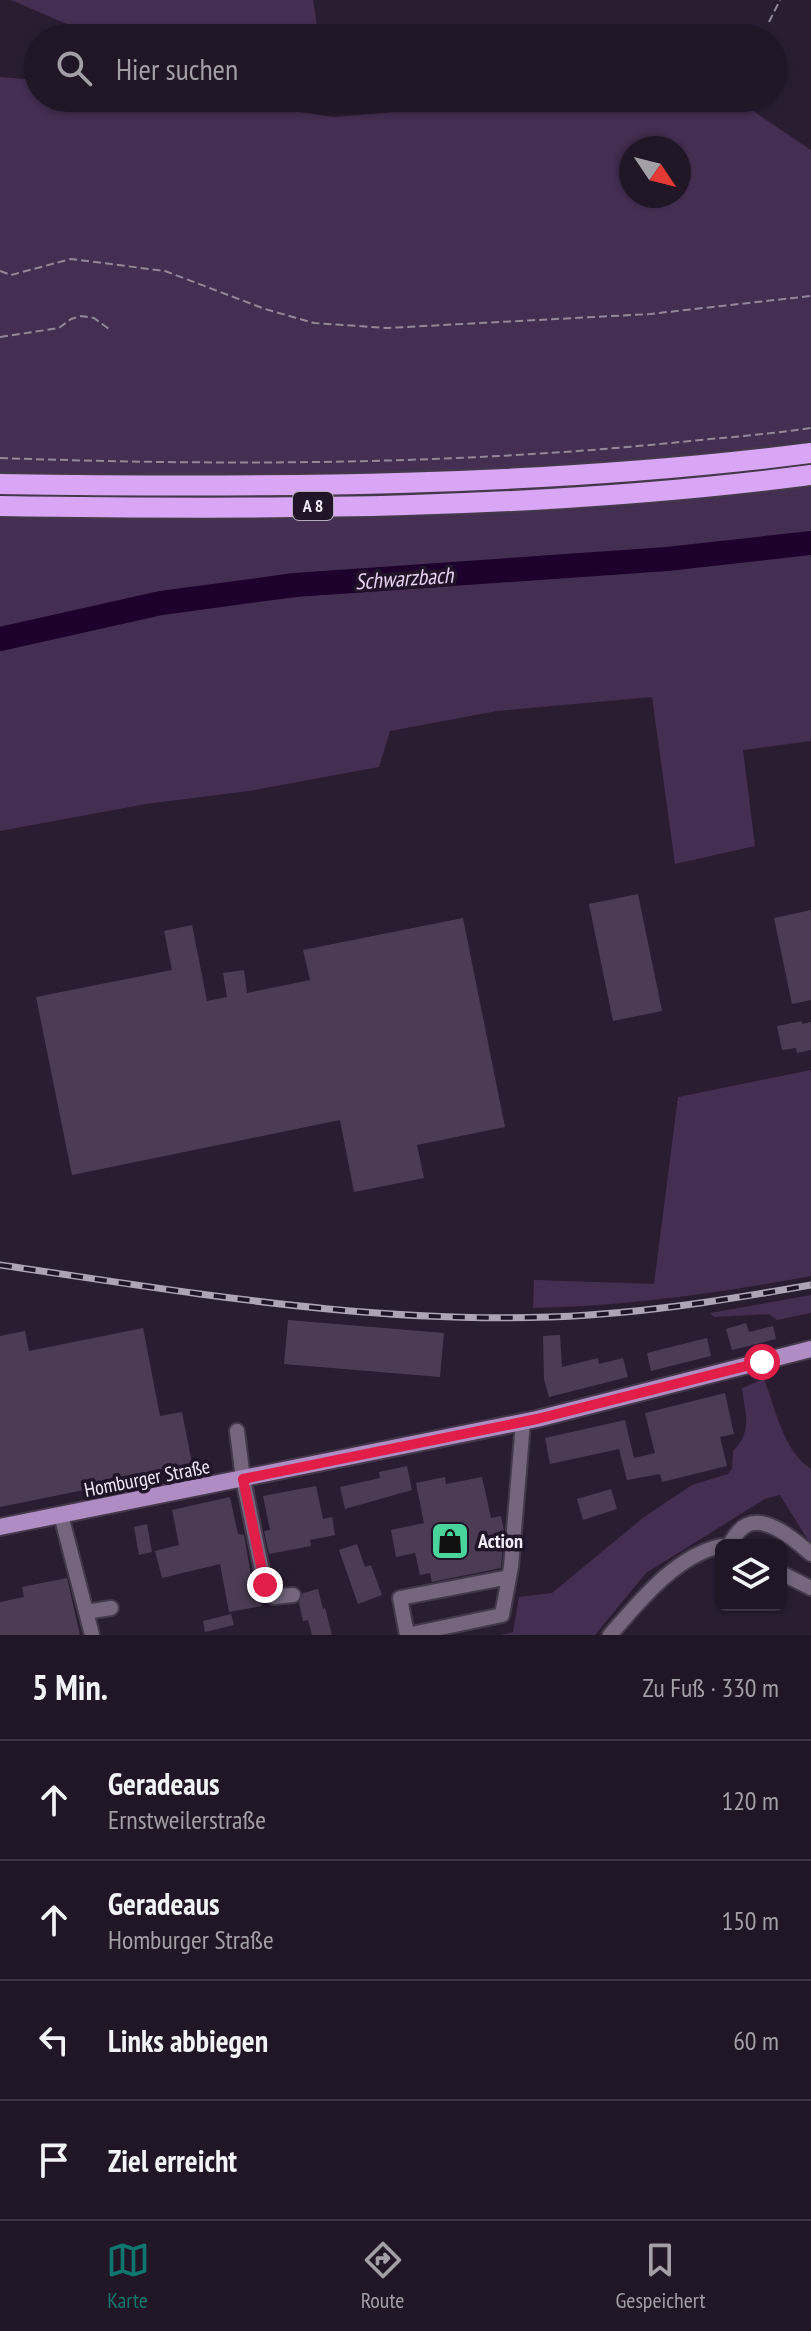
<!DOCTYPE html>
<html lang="de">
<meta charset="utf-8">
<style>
body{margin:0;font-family:"PT Sans Narrow",sans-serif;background:#2d2332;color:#f1f3f6}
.controls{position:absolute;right:24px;bottom:24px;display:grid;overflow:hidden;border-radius:12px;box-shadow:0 2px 6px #0004}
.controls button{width:72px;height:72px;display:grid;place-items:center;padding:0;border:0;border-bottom:2px solid #3d3543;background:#201626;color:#f1f3f6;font:40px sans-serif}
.compass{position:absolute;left:619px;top:136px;width:72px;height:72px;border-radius:50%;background:#201626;box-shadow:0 2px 6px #0004;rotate:125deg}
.stop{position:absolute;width:24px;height:24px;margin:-18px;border:6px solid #e11d48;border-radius:50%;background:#fff}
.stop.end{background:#e11d48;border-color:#fff;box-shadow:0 2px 8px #0008}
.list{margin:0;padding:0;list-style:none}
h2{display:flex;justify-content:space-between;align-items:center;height:104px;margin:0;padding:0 32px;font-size:34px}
h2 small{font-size:26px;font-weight:400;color:#a29fa7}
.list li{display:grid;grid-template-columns:52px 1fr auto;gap:24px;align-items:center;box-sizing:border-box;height:120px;padding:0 32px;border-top:2px solid #3d3543}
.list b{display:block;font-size:30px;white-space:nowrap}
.list p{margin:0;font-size:26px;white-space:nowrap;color:#a29fa7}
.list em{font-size:26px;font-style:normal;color:#a29fa7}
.icon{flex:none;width:44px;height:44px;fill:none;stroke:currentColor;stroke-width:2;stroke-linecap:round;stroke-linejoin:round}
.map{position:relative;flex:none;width:811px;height:1635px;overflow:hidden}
.search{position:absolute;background:#201626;box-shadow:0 2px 6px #0004;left:24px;right:24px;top:24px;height:88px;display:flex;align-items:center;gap:20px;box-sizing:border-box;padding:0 28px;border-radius:44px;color:#a29fa7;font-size:30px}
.sheet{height:584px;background:#201626}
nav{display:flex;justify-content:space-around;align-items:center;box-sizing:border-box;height:112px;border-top:2px solid #3d3543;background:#201626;font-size:22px;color:#a29fa7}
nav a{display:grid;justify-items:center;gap:4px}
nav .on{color:#0f766e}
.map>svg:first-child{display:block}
</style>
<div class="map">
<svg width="811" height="1635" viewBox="0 0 811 1635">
<rect width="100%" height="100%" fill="#2a1d32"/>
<g fill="#442e51" fill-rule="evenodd">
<polygon points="11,0 313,0 318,31 315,38 99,38"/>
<path d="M0,77L38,80V98H203L334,117L432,109L505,98H734L811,150V741L743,750L755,846L675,864L652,697L497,711L390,731L379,767L249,791L146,804L0,831ZM631,148H679V196H631Z"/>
<path d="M811,1070V1276C718,1293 628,1306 533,1308L534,1280L654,1284L678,1097Z"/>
<polygon points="811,1295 811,1313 777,1320 769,1314 714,1317 710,1313"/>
<path d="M764,1379C776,1409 783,1451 811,1469V1545L780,1495L765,1499L646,1573L595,1635H500L513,1632L519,1597L552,1593L644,1517L692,1485L728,1474L732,1469L733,1451C753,1431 745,1414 742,1388Z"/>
</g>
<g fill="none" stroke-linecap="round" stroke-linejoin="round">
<polyline stroke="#1e002d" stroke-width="24" points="0,639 161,603 295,585 667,559 811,543"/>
</g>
<g fill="#4b3c53">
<polygon points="638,894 662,1011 613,1021 589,904"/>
<polygon points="811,910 811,1000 792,1004 774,918"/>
<polygon points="463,918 505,1127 417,1145 424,1178 354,1192 340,1120 72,1175 36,997 172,970 164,931 192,925 207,1001 227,997 223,973 244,970 247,993 310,980 303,950"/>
<polygon points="802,1021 802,1024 811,1022 811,1050 797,1053 796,1048 782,1050 777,1026"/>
<polygon points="288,1320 444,1333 440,1377 284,1364"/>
<polygon points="746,1323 749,1332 773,1326 776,1339 732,1350 726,1329"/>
<polygon points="143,1328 160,1416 182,1412 193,1468 0,1507 0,1336 25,1331 29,1351"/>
<polygon points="560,1335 562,1367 598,1358 599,1364 623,1358 628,1377 549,1397 544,1379 543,1336"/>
<polygon points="707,1338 711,1356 651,1371 647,1353"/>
<polygon points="725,1393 734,1434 720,1437 727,1466 662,1482 660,1474 627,1480 619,1449 550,1464 545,1438 625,1420 634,1458 655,1453 645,1413"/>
<polygon points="407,1466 412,1490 345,1509 340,1487 380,1478 379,1472"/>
<polygon points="445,1477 446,1484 482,1477 491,1518 501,1516 504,1531 501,1568 432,1582 430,1573 420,1575 415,1553 396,1557 391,1530 424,1523 416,1483"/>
<polygon points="316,1486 323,1519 332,1517 335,1535 310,1540 311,1546 269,1554 264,1531 270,1530 263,1496"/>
<polygon points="611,1489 617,1509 583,1520 577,1499"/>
<polygon points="230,1497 238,1534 244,1535 254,1593 260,1595 262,1606 229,1612 220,1564 162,1578 155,1551 179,1545 172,1510"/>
<polygon points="147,1524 152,1552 139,1555 134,1527"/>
<polygon points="357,1544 365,1567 371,1565 382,1595 358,1604 339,1550"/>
<polygon points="67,1578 80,1635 0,1635 0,1602 24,1597 22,1587"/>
<polygon points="318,1589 323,1609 325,1608 332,1635 312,1635 308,1620 303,1621 299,1603 303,1593"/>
<polygon points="231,1614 234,1625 205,1632 203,1621"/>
</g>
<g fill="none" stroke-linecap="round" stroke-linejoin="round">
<g stroke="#44394a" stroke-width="18">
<g id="minor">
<polyline points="237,1431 243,1479 265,1585 274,1597 293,1595"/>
<polyline points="61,1515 92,1635"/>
<path d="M729,1545C734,1538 738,1529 747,1525C767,1515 797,1542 811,1554"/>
<polyline points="781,1573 811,1588"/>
<polyline points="509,1577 400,1598 407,1635 502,1615 511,1567 523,1422"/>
<polyline points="86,1612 111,1608"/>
<path d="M610,1635C639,1602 675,1556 721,1546"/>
</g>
</g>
<g stroke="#44394a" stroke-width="20">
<polyline id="major" points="0,1527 537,1419 811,1349"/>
</g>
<g stroke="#44394a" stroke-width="24">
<g id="highway">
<path d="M0,484C271,488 542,487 811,453"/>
<path d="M0,506C270,510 543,510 811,475"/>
</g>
</g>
<g stroke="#928899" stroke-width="2" stroke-dasharray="8 4" stroke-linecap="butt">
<polyline points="769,22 780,0"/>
<polyline points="0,271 11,275 71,259 165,271 265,309 314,323 387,328 650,314 811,296"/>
<polyline points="0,337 59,328 71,319 81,316 94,318 109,329"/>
<path d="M0,458C230,466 462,465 690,441C731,437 771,434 811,428"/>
</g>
<use href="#minor" stroke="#75667e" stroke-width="14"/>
<use href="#major" stroke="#b08cc5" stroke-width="16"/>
<use href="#highway" stroke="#d8a6f4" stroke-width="20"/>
<g stroke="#aea4b4" stroke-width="7">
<path id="rail" d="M0,1265C194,1293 392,1328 589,1315C664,1310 737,1298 811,1285"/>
</g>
<use href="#rail" stroke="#211428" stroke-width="4" stroke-dasharray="12" stroke-linecap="butt"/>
</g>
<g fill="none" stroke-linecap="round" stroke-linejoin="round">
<polyline stroke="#e11d48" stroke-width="10" points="265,1585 243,1479 537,1419 762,1362"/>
</g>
<defs>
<g id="shop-square" transform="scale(2)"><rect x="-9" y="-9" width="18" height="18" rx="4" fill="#49d49c" stroke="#211428"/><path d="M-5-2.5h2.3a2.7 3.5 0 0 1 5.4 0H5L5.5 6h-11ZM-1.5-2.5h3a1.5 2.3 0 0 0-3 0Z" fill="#111"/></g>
</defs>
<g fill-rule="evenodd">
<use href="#shop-square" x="450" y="1541"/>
</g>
<g text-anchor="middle" stroke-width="7" stroke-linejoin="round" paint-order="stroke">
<rect fill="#211428" stroke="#b5aaba" stroke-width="2" x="293" y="492" width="40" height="28" rx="6"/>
<g font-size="18" font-weight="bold" fill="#f4ebf9">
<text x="313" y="512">A 8</text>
</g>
<g font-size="20" fill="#f4ebf9" stroke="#211428">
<text transform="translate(147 1478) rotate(-11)" y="7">Homburger Straße</text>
</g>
<g font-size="20" font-weight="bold" fill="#f4ebf9" stroke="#211428" text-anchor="start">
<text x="478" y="1548">Action</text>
</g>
<g font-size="22" font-style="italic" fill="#e7d2f3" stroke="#211428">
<text transform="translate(404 578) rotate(-4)" y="8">Schwarzbach</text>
</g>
</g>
</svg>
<div class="controls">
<button><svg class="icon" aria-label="layers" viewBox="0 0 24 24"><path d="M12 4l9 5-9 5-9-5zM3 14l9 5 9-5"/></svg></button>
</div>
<svg class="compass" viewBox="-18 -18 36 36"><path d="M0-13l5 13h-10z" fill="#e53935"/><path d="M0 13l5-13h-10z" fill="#a29fa7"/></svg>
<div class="stop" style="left:762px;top:1362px"></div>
<div class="stop end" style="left:265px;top:1585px"></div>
<div class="search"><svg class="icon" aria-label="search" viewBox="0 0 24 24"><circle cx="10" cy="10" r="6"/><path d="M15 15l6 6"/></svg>Hier suchen</div>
</div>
<section class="sheet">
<h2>5 Min.<small>Zu Fuß · 330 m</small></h2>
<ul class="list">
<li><svg class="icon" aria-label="ahead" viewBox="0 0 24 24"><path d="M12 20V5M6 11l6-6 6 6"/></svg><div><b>Geradeaus</b><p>Ernstweilerstraße</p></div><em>120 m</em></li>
<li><svg class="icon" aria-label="ahead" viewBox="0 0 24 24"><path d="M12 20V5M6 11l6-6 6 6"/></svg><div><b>Geradeaus</b><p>Homburger Straße</p></div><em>150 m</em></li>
<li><svg class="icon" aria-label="left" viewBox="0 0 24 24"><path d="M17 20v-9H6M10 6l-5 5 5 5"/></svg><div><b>Links abbiegen</b></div><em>60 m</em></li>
<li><svg class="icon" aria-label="arrive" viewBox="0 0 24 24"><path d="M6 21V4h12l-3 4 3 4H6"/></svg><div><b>Ziel erreicht</b></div></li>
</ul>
</section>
<nav>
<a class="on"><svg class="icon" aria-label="map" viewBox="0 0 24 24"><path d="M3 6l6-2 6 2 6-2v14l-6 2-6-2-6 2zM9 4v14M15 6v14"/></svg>Karte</a>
<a><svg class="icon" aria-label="directions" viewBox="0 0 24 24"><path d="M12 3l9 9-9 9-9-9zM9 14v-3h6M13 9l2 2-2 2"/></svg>Route</a>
<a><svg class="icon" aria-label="saved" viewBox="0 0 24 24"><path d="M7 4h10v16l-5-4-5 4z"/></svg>Gespeichert</a>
</nav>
